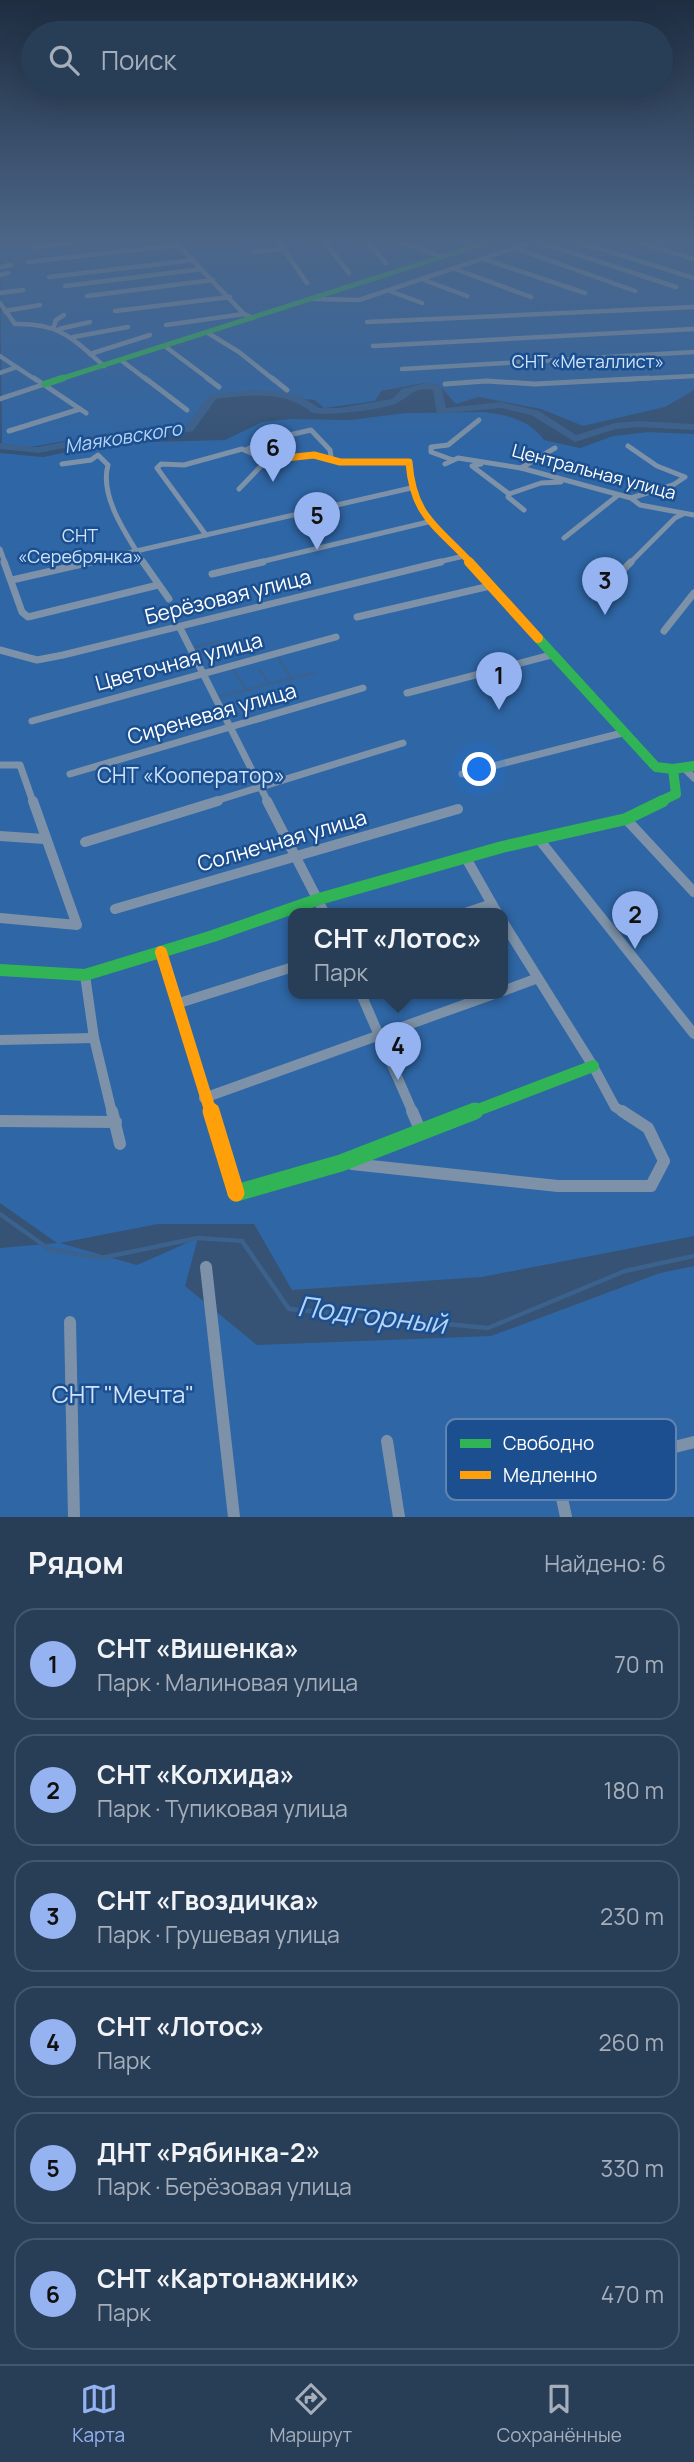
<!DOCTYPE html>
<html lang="ru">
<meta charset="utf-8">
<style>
body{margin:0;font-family:Manrope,sans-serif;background:#30455d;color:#f1f3f6}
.you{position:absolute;left:480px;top:770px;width:24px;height:24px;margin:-18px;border:5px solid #fff;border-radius:50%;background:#1a73e8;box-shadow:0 0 0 10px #1a73e833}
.badge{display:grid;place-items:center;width:46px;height:46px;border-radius:50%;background:#95b2f1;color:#111;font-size:23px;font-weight:700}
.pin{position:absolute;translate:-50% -58px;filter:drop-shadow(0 2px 4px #0008)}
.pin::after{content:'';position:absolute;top:37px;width:24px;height:21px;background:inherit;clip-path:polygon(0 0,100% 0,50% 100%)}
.popup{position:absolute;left:288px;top:908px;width:220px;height:91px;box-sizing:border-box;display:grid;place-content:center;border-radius:14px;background:#283e57;filter:drop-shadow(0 2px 5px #0005);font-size:23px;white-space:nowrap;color:#a5aeba}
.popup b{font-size:26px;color:#f1f3f6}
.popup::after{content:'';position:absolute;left:50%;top:100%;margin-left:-14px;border:14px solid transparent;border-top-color:#283e57}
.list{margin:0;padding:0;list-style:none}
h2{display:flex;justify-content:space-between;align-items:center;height:91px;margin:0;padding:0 28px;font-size:30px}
h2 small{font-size:23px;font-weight:400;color:#a5aeba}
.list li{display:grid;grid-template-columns:46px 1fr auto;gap:21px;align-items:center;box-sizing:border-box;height:112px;margin:0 14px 14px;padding:0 14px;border:2px solid #44576d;border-radius:21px}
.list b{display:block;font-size:26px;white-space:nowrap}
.list p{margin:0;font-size:23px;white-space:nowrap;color:#a5aeba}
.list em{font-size:23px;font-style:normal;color:#a5aeba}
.icon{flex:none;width:38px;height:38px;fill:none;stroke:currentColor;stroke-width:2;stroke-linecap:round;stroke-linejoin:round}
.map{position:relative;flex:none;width:694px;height:1517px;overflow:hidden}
.search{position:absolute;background:#283e57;box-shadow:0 7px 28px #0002;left:21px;right:21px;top:21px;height:77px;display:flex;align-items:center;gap:18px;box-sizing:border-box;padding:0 24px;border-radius:38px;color:#a5aeba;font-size:26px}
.sheet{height:847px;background:#283e57}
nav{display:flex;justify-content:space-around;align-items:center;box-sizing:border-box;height:98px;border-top:2px solid #44576d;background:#283e57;font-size:19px;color:#a5aeba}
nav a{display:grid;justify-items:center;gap:4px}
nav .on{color:#95b2f1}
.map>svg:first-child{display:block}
</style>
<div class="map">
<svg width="694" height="1517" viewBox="0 0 694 1517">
<rect width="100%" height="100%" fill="#365274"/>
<g fill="#2f66a5" fill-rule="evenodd">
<path d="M0,238H694V390L665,407L583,426L541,409L479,397L456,404L439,385L424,383L381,391L375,401L324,408L315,400L240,393L213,397L189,429C150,428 109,434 71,440C43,444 31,450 2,444Z"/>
<path d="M484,412C508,415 530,420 544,440L580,448L613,436L649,432L694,434V1236L482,1277L292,1290L254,1224H158L60,1243L137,1265L198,1238L185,1286L257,1345L491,1336L660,1273L694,1266V1517H0V1248L57,1243L0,1203V453L43,457L111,443L225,440L262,422L290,419L350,420L405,413ZM293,914H503V994H293Z"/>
</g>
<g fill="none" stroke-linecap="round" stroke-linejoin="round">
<g stroke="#3b618d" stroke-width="2.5">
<polyline points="192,648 220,641"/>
<polyline points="277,655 291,679"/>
<polyline points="232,667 246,690"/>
<polyline points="260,670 269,684"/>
<polyline points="218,697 316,672"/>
</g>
<polyline stroke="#3b618d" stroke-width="4.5" points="0,1214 49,1249 101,1258 198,1238 242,1241 289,1309 488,1328 625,1271 694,1256"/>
<path fill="#3b618d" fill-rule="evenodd" d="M426,383L441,386L446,408L501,402L539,411L576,435L615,423L638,421L694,424V430L638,427L616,429L575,442L531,415L501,408L437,414L433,390C414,387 413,394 399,402C387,410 328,416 312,413C287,390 248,395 216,399L193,431L189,432L124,437L38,453L0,449V443L38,447L124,430L186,426L209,395L213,394L253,390L283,392L300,396L319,408H340L392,399L402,389Z"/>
<g stroke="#7d92a8" stroke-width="4.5">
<polyline points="171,238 244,314 253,318"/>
<polyline points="276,238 307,283"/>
<polyline points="321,238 349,273"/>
<polyline points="364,238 386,263"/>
<polyline points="390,238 442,257"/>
<polyline points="450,238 475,246"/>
<polyline points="566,238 694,278"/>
<polyline points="623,238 694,259"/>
<polyline points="537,241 676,287"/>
<polyline points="649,246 670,238"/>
<polyline points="33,247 113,238"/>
<polyline points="515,248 635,291"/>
<polyline points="254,252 284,249"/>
<polyline points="484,259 585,293"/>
<polyline points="28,262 178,245"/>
<polyline points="0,267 11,265"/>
<polyline points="455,269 531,297"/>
<polyline points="0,275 8,273"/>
<polyline points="49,277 194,260"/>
<polyline points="424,280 467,296"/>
<polyline points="65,286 202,269"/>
<polyline points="390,291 422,303"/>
<polyline points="0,293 23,290"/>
<polyline points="87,296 213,280"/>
<polyline points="314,299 359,300 544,238"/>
<path d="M0,303L15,324C60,323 72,338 104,366"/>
<polyline points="5,311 40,305"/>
<polyline points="115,311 230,297"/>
<polyline points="367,322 694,307"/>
<polyline points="166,325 244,314"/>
<polyline points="54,326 56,320 64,315"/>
<polyline points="59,329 90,322"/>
<polyline points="208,333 239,352 274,380"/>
<polyline points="73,337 128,327"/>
<polyline points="373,346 694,329"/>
<polyline points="166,347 210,380"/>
<polyline points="90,354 150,335"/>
<polyline points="0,356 36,380"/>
<polyline points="122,361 147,380"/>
<polyline points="402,369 694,352"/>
<polyline points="0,373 17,367"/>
<polyline points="614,380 694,376"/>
</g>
<g stroke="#7d92a8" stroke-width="5">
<polyline points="34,378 86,413"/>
<polyline points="145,378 187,410"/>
<polyline points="207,378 219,387"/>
<polyline points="272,378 287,390"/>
<polyline points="445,384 486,381 535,384 649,378"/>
<polyline points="0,399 45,384"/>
<polyline points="9,431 80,409"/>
<polyline points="628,446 657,466 685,477 673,485 631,498"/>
<polyline points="246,450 263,441 311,430 330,450 331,457"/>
<polyline points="453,460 431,452 431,447 448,445 479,420"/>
<path d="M62,464L91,460L98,455L108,465C99,497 128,537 144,563"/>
<polyline points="445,464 458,458 521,468 631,498 640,505 694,515"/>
<polyline points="481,464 472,466 509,494 541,483 561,482"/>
<polyline points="521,468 555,448"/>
<polyline points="509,494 508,497 524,510"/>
<polyline points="206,535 157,468 161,464 184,465 242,449 267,460 239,489"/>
<polyline points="564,538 617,496"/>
<polyline points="0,549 5,563"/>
<polyline points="84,563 411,488"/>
<polyline points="256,563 428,522"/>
<polyline points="434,563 464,556"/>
<polyline points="630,563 675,518 683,514"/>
</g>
<g stroke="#7d92a8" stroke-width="7">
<polyline points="4,562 22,612 28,617 158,585"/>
<polyline points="143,562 169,599"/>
<polyline points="212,574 263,562"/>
<polyline points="615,578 631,562"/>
<polyline points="12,580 91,562"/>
<polyline points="357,617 490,586"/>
<polyline points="180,628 268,802"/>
<polyline points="664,631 694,593"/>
<polyline points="0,650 37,660 63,655 441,562"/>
<polyline points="407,693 551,655"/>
<polyline points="32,721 336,637"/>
<polyline points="0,765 20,765 33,802"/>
<polyline points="684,768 694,778"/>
<polyline points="70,774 363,688"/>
<polyline points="462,774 622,733"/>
<polyline points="212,802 403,743"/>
</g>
<g stroke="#7d92a8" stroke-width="10">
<polyline points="267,801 325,914"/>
<polyline points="626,819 694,892"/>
<polyline points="0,836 44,839"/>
<polyline points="538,838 694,1034"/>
<polyline points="85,842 218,801"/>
<polyline points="492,904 498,914"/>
<polyline points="115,909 458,809"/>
<polyline points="462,914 492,904 466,858"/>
<polyline points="0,918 77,925 33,801"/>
<polyline points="503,922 593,1066 615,1107 625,1113"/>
<polyline points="85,975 94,1038 112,1113"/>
<polyline points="503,991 538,978"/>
<polyline points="361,994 413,1113"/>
<polyline points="176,1004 293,967"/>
<polyline points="0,1040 94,1038"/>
<polyline points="204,1098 494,994"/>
</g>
<g stroke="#7d92a8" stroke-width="12">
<polyline points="112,1111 120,1144"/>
<polyline points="412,1111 421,1132"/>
<polyline points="0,1121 116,1122"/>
<polyline points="352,1164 558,1186 651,1186 664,1161 648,1128 622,1111"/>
<polyline points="206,1267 234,1517"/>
<polyline points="70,1322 74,1517"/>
<polyline points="387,1441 399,1517"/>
<polyline points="553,1456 566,1517"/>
<polyline points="558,1477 694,1442"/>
</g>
<polyline stroke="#30b455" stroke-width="5" points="57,380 501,238"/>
<polyline stroke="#30b455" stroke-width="7" points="45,384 63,378"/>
<g stroke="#30b455" stroke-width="10">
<polyline points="538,638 656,767 673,769 694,766"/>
<polyline points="659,802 676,794 673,769"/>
</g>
<g stroke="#30b455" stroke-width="12">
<polyline points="0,970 85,975 213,936 319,899 502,847 626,819 663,801"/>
<polyline points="470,1113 593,1066"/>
</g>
<polyline stroke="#30b455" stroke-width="17" points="236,1193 341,1163 475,1111"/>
<path stroke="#ff9f0a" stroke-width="7" d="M267,460L314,455L340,462H409C413,517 437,526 471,563"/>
<polyline stroke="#ff9f0a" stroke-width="10" points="469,562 538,638"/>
<polyline stroke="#ff9f0a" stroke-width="12" points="161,952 211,1113"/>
<polyline stroke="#ff9f0a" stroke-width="17" points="211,1111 236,1193"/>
</g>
<linearGradient id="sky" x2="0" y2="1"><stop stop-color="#1e2d40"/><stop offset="0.53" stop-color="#4c6688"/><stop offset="1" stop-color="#4c6688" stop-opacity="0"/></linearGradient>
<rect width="694" height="451" fill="url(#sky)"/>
<g text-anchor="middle" stroke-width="5" stroke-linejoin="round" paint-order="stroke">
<g font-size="18" fill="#cfe3fa" stroke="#1b4f8f">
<text x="588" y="368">СНТ «Металлист»</text>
<text x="80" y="542">СНТ<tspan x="80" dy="21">«Серебрянка»</tspan></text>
</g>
<g font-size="18" fill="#fff" stroke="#1b4f8f">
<text transform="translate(594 472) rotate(15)" y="6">Центральная улица</text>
</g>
<g font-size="19" font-style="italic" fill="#b5d3f5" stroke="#1b4f8f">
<text transform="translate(123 437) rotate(-9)" y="7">Маяковского</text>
</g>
<g font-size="21" fill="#fff" stroke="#1b4f8f">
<text transform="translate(228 597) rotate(-14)" y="7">Берёзовая улица</text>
<text transform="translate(179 662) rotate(-15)" y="7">Цветочная улица</text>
<text transform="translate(212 714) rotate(-16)" y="7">Сиреневая улица</text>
<text transform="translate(282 841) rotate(-16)" y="7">Солнечная улица</text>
</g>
<g font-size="21" fill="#cfe3fa" stroke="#1b4f8f">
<text x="191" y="783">СНТ «Кооператор»</text>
</g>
<g font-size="24" fill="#cfe3fa" stroke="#1b4f8f">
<text x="123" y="1403">СНТ "Мечта"</text>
</g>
<g font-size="28" font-style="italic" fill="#b5d3f5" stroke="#1b4f8f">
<text transform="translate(372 1315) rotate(7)" y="10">Подгорный</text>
</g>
</g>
<rect x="446" y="1419" width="230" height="81" rx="10" fill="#1b4f8f" stroke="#5f84b1" stroke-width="2"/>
<rect x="460" y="1439" width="31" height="9" fill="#30b455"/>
<rect x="460" y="1471" width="31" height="8" fill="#ff9f0a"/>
<g font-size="19" fill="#fff">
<text x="503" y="1450">Свободно</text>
<text x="503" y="1482">Медленно</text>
</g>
</svg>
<div class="you"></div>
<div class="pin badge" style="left:499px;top:710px">1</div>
<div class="pin badge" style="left:635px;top:949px">2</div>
<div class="pin badge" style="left:605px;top:615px">3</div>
<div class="pin badge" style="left:398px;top:1080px">4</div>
<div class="popup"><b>СНТ «Лотос»</b>Парк</div>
<div class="pin badge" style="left:317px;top:550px">5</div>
<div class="pin badge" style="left:273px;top:482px">6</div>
<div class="search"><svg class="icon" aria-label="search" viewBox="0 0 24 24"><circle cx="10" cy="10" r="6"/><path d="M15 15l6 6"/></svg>Поиск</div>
</div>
<section class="sheet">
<h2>Рядом<small>Найдено: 6</small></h2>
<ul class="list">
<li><span class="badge">1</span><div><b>СНТ «Вишенка»</b><p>Парк · Малиновая улица</p></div><em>70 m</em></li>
<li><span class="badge">2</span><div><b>СНТ «Колхида»</b><p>Парк · Тупиковая улица</p></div><em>180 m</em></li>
<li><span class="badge">3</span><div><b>СНТ «Гвоздичка»</b><p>Парк · Грушевая улица</p></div><em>230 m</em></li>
<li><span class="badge">4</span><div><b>СНТ «Лотос»</b><p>Парк</p></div><em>260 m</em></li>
<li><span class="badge">5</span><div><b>ДНТ «Рябинка-2»</b><p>Парк · Берёзовая улица</p></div><em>330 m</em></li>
<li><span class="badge">6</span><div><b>СНТ «Картонажник»</b><p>Парк</p></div><em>470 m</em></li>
</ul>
</section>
<nav>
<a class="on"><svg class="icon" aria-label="map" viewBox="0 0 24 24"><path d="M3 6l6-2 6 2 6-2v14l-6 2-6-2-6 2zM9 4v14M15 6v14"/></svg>Карта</a>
<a><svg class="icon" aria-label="directions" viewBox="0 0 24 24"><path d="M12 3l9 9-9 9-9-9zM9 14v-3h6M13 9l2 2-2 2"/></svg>Маршрут</a>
<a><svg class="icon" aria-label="saved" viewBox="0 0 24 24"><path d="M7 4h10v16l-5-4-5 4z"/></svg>Сохранённые</a>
</nav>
